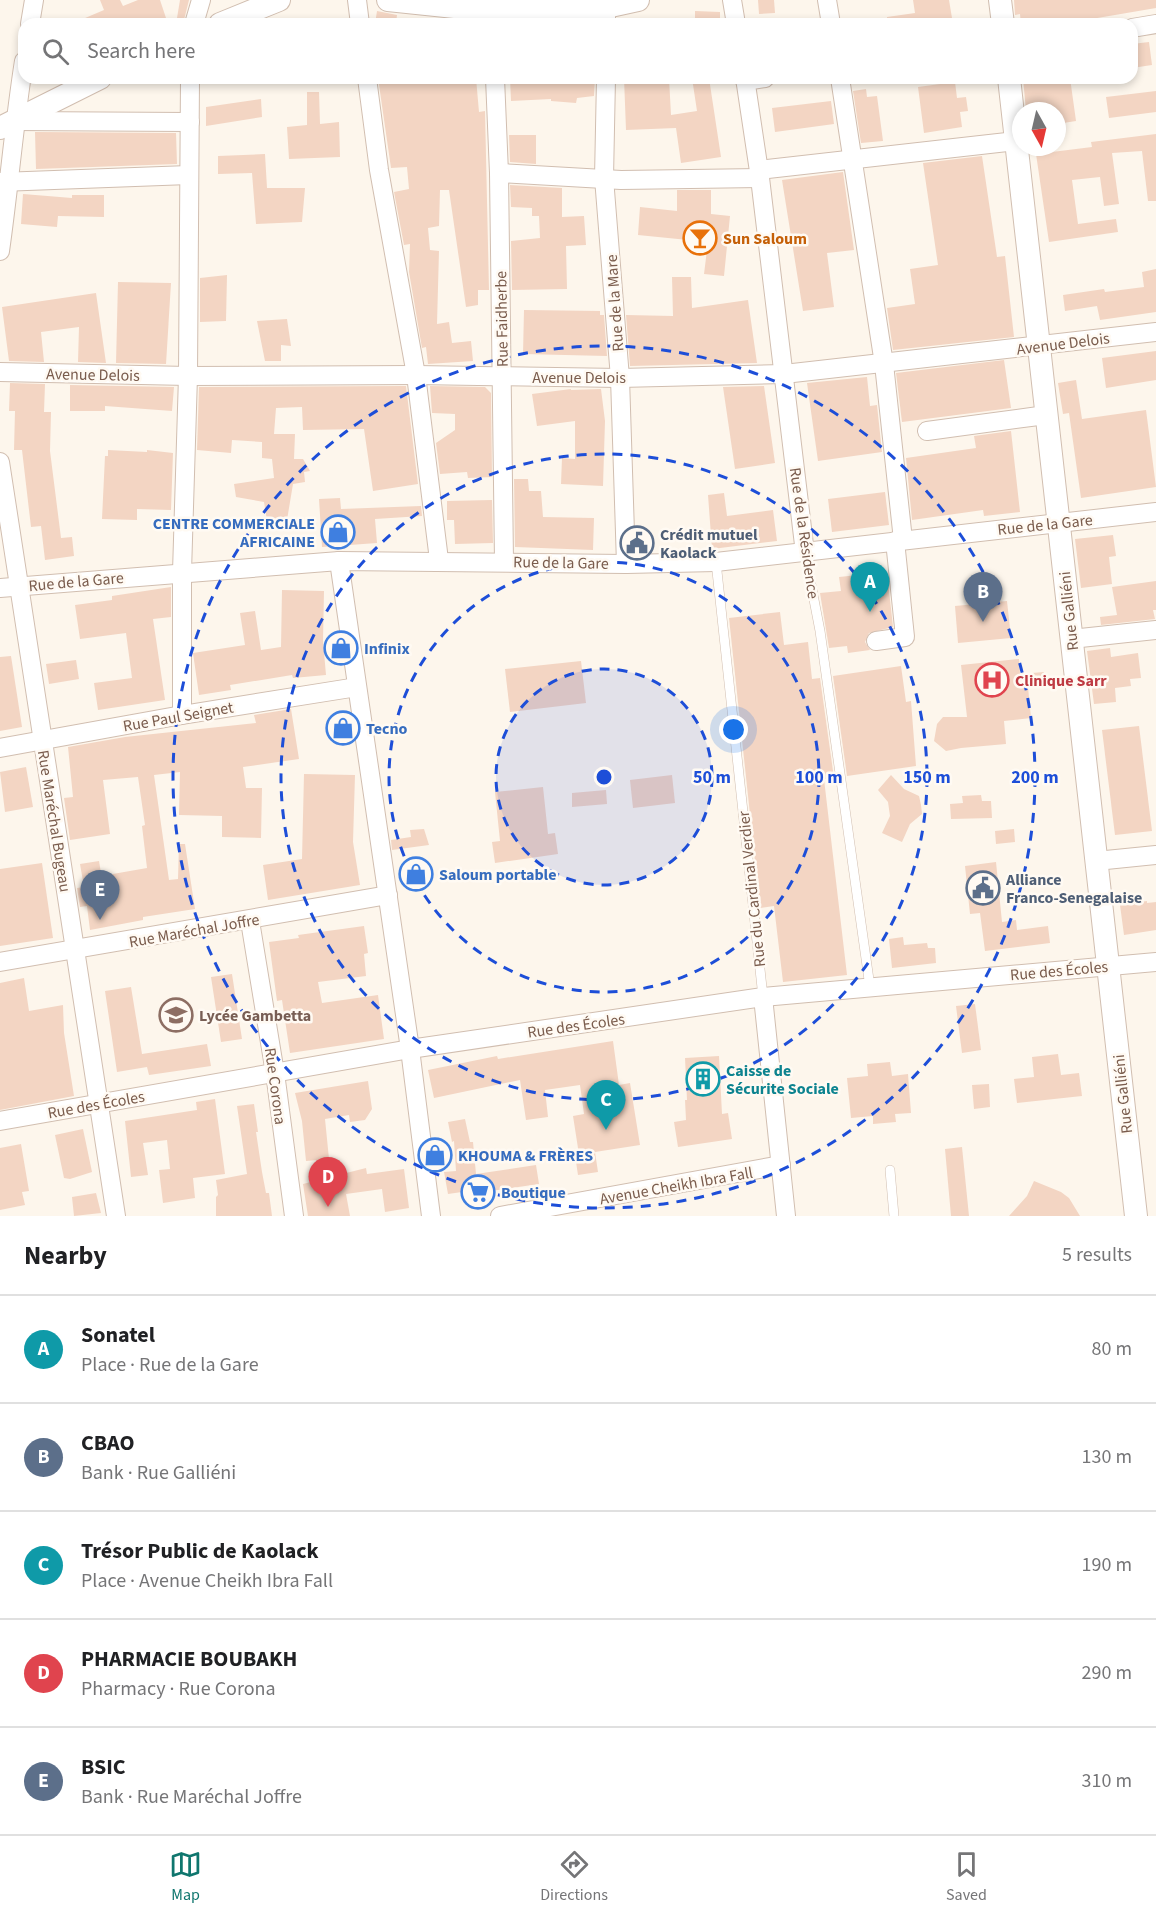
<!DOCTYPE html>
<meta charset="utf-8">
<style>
body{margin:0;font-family:"Source Sans 3",sans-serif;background:#f2f2f2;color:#202124}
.compass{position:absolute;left:1012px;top:102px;width:54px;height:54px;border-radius:50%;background:#fff;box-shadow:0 3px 9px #0003;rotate:172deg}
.you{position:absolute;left:734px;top:730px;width:21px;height:21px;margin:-15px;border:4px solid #fff;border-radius:50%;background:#1a73e8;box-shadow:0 0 0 9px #1a73e833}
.badge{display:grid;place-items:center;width:39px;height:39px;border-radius:50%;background:#0f766e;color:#fff;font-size:20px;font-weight:700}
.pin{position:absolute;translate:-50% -50px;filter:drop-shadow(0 2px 3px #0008)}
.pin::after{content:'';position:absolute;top:32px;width:21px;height:18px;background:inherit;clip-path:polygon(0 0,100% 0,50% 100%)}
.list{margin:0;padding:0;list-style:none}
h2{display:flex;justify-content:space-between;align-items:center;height:78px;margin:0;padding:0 24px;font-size:26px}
h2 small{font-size:20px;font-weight:400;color:#757577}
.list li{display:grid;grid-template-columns:39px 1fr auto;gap:18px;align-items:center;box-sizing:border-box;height:108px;padding:0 24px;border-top:2px solid #e0e0e0}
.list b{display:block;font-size:22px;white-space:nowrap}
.list p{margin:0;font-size:20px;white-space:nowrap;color:#757577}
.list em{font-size:20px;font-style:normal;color:#757577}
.icon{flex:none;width:33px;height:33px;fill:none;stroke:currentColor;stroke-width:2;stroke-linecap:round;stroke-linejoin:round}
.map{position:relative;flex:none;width:1156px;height:1216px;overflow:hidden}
.search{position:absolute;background:#fff;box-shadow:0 3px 9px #0003;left:18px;right:18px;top:18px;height:66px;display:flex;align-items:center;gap:15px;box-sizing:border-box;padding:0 21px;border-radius:18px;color:#757577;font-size:22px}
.sheet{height:618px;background:#fff}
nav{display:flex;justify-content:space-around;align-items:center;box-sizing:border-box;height:84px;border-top:2px solid #e0e0e0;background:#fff;font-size:16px;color:#757577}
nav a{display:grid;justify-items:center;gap:3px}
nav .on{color:#0f766e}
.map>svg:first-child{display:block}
</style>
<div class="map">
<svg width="1156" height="1216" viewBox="0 0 1156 1216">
<rect width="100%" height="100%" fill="#fdf6ec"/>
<g fill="#f3d5c3">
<polygon points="100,0 120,0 123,6 138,0 160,0 168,24 71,24 104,10"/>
<polygon points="180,0 189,0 183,24 176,24"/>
<polygon points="758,0 774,0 775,13 759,14"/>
<polygon points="913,0 949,0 953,24 887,24 887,17 915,13"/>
<polygon points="1014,0 1156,0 1156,8 1062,24 1042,24 1041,21 1021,24 1020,14 1015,15"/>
<polygon points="377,11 397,15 396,24 375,24"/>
<polygon points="695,11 720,12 720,24 695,24"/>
<polygon points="1149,42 1152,65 1132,68 1132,44"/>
<polygon points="378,78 393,78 393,82 430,78 476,78 479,112 485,111 489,290 478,290 478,305 466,307 449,190 440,190 439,226 428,228 430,250 439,251 437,324 449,322 452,343 471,341 473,361 428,364 426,347 422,348 409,272 410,244 404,245 394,192 409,189 407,167 391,168"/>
<polygon points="510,78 578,80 578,78 595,78 594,96 577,98 576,103 551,101 551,99 511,101"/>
<polygon points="624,78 669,78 671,115 697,111 692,78 709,78 721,157 681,163 676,128 626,130"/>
<polygon points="1023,78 1070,78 1076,121 1057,124 1057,111 1026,111"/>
<polygon points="955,82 957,98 966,97 968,111 960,112 962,127 924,133 918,87"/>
<polygon points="866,89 867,97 877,96 883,141 861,143 853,91"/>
<polygon points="1156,91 1156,112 1109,118 1106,97"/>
<polygon points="307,92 319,92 320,124 339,122 340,157 289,159 287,127 307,125"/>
<polygon points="261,99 262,117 206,126 206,107"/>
<polygon points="831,101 834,124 775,132 772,108"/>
<polygon points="35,132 176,133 177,164 36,169"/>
<polygon points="1156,134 1156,201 1148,201 1142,151 1112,153 1119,204 1104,206 1100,177 1072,180 1078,224 1116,219 1118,232 1049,242 1036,154 1092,147 1091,142"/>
<polygon points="509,135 536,135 536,164 510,162"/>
<polygon points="265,154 267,188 305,188 302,222 256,224 252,173 218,174 218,156"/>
<polygon points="982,156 997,257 1005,256 1014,337 893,350 887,308 915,304 910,269 938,265 923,163"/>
<polygon points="843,172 854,250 827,253 834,307 803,311 782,180"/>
<polygon points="510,185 562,188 562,217 584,216 586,245 566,246 567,289 512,290 511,241 540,238 539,216 532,216 532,208 511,207"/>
<polygon points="677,190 711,190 711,214 730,216 724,276 704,274 708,242 638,235 640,207 677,211"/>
<polygon points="23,194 72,198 72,195 104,195 104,217 58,216 57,227 21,224"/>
<polygon points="1156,269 1156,312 1100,320 1097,306 1065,311 1063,295 1104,289 1105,292 1144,287 1142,272"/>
<polygon points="227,275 226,321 200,322 200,278"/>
<polygon points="672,277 691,277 692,308 748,300 757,363 630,366 626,315 673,316"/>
<polygon points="118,282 171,283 166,364 116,363"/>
<polygon points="96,293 106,363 78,362 79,327 41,332 44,362 9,361 2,307"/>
<polygon points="524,310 600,311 600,315 604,315 607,356 523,354"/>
<polygon points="287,319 291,346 281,345 281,361 265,361 257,321"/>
<polygon points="1156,351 1156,380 1106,388 1102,358"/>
<polygon points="1004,360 1011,408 902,422 896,373"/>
<polygon points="867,377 870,406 877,405 882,452 818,461 807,383"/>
<polygon points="1076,380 1082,419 1146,410 1156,487 1081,498 1069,413 1063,414 1058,383"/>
<polygon points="10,383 45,384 44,412 51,412 50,451 61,538 72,537 74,556 45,560 41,526 31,527 22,450 14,450 15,411 9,411"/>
<polygon points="70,385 174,387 172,411 105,406 105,411 70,411"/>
<polygon points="406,386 418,484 373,491 364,429 303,430 302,407 276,408 274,434 295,434 294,459 303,459 310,471 304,472 305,482 293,484 287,520 267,521 264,502 236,497 234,484 274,478 272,459 262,458 262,442 232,440 231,453 197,450 199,387"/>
<polygon points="430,386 485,387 491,393 492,477 468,478 467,472 440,474 436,443 455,430 455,414 432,413"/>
<polygon points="764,386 775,463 735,469 723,387"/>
<polygon points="571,389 571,390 601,389 605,421 603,486 561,484 562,458 575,459 575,421 537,426 532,394"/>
<polygon points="1011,431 1020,512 984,516 983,510 912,520 906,458 976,448 974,436"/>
<polygon points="108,450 147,452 147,450 173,453 171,510 137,509 137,520 102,519 105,456 108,456"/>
<polygon points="514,479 528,479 529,491 541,491 543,517 594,518 593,550 515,547"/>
<polygon points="885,492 889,525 832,532 828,499"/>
<polygon points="724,493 727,516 773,510 777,541 712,549 708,495"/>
<polygon points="340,498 341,509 421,506 422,516 375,519 377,543 322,547 319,499"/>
<polygon points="492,500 493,543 455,544 454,520 447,520 447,501"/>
<polygon points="1113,535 1116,556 1109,557 1112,584 1081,588 1075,539"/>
<polygon points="887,572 893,627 869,633 865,642 870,650 848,653 847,646 829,648 820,593 841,591 839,577"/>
<polygon points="1156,581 1156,610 1153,610 1155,619 1101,625 1100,617 1117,615 1112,587"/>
<polygon points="171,587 171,617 153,619 165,700 98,710 94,683 132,678 126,633 80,639 75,605 112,600 112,596"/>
<polygon points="282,590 324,591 323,641 326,675 293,678 292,675 230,685 231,690 199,695 193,653 245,645 240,613 255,611 261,650 281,647"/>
<polygon points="1007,601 1011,638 958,643 955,606"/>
<polygon points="780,612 784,645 808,642 812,679 820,678 834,778 824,779 847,975 783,982 774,906 760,908 729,618"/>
<polygon points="1110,648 1111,657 1138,653 1141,678 1130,679 1131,686 1115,688 1116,702 1094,704 1087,651"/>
<polygon points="11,656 22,727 0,731 0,657"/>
<polygon points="1019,659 1020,674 1044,672 1045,686 1028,687 1031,718 1004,721 1006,744 961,748 946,751 934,741 937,724 943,717 967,717 961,665"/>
<polygon points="76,660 79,679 49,684 46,664"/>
<polygon points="581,661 586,703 510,712 505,669"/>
<polygon points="901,666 906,702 911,701 916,766 847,776 833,676"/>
<polygon points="291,709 299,759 243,767 246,788 262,788 261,838 222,837 222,816 179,815 180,772 154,775 169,880 178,879 179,844 185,844 195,909 143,917 143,920 90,930 87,906 80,907 77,888 84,887 80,864 99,861 101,873 106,872 107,875 147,868 142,826 145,825 138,777 103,780 110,834 70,840 64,798 73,797 68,747 125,737 256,723 254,715"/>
<polygon points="1139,726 1152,831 1115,835 1102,730"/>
<polygon points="26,767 33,807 5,812 0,772"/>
<polygon points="304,774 355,775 353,842 360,885 268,900 263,865 302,859"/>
<polygon points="672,775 675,803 633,808 630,780"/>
<polygon points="891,775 904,789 919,796 921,805 922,814 910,824 902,842 882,833 890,816 888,802 878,790"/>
<polygon points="543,787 548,834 555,833 558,854 495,863 492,842 500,841 495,792"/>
<polygon points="606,790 607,804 572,807 572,793"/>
<polygon points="981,795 982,801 991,801 992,818 951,819 950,804 963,803 962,796"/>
<polygon points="424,829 429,845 392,850 391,840 411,837 410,830"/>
<polygon points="1014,829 1015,842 996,844 995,831"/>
<polygon points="996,862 1002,922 1016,920 1017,930 1048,926 1050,943 985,951 980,913 970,914 965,866"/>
<polygon points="42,863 53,938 0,946 0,869"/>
<polygon points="1147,901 1147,903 1156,902 1156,930 1124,935 1120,905"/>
<polygon points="364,926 368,953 364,954 366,976 318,982 322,1003 378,995 384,1039 290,1053 282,1000 277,1001 269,942 299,938 298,935"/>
<polygon points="903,937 904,945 927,943 928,948 935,948 936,963 892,968 889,939"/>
<polygon points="232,974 242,1039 221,1042 211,977"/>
<polygon points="24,978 29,1011 63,1005 64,1033 74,1096 0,1110 0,983"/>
<polygon points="131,987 142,1054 207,1044 211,1066 149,1075 147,1067 117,1072 105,991"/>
<polygon points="975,1004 981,1050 962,1053 956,1006"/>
<polygon points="613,1041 619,1085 630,1083 640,1145 595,1152 598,1172 578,1175 576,1162 580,1161 573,1116 584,1114 580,1085 545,1090 548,1117 526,1120 520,1080 434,1098 428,1070 497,1056 498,1059"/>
<polygon points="1058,1054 1061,1075 1079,1073 1082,1096 1017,1103 1014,1079 1034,1077 1032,1057"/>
<polygon points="719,1056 722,1114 728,1113 732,1139 678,1147 674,1122 686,1120 685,1100 687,1100 685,1058"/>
<polygon points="890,1062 892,1076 908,1074 911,1113 895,1114 896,1122 873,1124 873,1116 851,1118 847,1078 868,1076 867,1064"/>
<polygon points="368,1081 372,1109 365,1120 350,1122 349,1115 325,1119 329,1159 306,1161 302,1121 295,1093"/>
<polygon points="989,1084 990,1107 974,1109 972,1085"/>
<polygon points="215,1099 225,1174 193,1178 195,1198 163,1203 159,1170 170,1169 167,1140 143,1143 148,1175 131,1177 125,1121 197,1110 196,1102"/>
<polygon points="254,1104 258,1132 256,1132 262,1172 266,1193 269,1193 272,1216 216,1216 216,1197 218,1195 216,1180 247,1174 237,1106"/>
<polygon points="465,1119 470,1142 473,1142 476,1174 536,1165 539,1184 491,1191 490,1188 448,1194 444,1172 456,1171 454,1141 452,1142 448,1122"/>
<polygon points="83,1129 92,1172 70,1179 64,1178 55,1135"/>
<polygon points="21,1144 29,1191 22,1192 25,1205 0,1210 0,1148"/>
<polygon points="962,1147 969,1216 951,1216 945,1149"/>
<polygon points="366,1168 367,1174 404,1169 409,1208 385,1212 382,1189 346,1194 350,1216 308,1216 303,1184"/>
<polygon points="1034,1181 1061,1192 1069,1198 1080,1216 1009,1216 1027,1196"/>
<polygon points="96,1193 101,1213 74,1216 72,1197"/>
</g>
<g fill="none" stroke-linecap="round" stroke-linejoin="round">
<g stroke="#d1beb0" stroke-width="10">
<g id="service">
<polyline points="805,553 820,631 870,987"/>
<polyline points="716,562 763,997"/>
<polyline points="890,1170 894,1216"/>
</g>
</g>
<g stroke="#d1beb0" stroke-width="20">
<g id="minor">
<polyline points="357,0 360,24"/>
<polyline points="732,0 736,24"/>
<polyline points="827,0 831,24"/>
<polyline points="30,24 34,0"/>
<polyline points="194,24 201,0"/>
<polyline points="606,24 606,0"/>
<polyline points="1132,28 1156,24"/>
<polyline points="367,78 379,170 416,375 439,560"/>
<polyline points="495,78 499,173 504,561"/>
<polyline points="606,78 604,178 620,378 626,564"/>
<polyline points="745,78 760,178 805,553"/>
<polyline points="840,78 884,364 903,540"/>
<polyline points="745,81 765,78"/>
<polyline points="15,121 190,122"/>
<polyline points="759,170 1016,141"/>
<polyline points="499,173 621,180 760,178"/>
<polyline points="0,182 189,175"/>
<path d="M0,251C9,188 14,124 24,61"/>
<polyline points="0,372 188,376 416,375 620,378 784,374 1156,332"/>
<polyline points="927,431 1046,415"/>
<polyline points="0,462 116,1216"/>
<polyline points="339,561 410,1049 431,1216"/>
<polyline points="0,588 339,561 626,564 716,562 1156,512"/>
<polyline points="1071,639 1156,630"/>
<polyline points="876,641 905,637 895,541"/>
<polyline points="182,715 182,572 188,376 190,78"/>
<polyline points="0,748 182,715 357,687"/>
<polyline points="1096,861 1156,855"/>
<polyline points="250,921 275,1073 294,1216"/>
<polyline points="0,962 388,895"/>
<polyline points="763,997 786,1216"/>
<polyline points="0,1121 410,1049 763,997 1156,962"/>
<polyline points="500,1216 781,1165"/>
</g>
</g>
<g stroke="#d1beb0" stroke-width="24">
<g id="tertiary">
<polyline points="388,0 493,11 606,7 638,0"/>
<polyline points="1000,0 1003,24"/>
<polyline points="220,24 279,0"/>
<polyline points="1009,78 1136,1216"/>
<polyline points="0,128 100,78"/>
</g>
</g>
<use href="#service" stroke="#fff" stroke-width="9"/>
<use href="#minor" stroke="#fff" stroke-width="18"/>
<use href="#tertiary" stroke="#fff" stroke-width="22"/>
</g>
<circle cx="604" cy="777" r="108" fill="#1d4ed8" fill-opacity=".12"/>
<g fill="none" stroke="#1d4ed8" stroke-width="3" stroke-dasharray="10 8">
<circle cx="604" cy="777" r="108"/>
<circle cx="604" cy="777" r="215"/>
<circle cx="604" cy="777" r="323"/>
<circle cx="604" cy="777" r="431"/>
</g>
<defs>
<g id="bar-ring" transform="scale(1.725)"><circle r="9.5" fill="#fffaf3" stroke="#e8710a" stroke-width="1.5"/><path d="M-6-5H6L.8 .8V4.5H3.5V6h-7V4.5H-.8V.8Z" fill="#e8710a"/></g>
<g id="shop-ring" transform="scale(1.725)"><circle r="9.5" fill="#fffaf3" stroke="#3f7fe0" stroke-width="1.5"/><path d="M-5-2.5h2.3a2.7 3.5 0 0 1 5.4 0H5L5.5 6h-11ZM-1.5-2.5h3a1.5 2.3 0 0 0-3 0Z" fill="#3f7fe0"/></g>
<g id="civic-ring" transform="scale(1.725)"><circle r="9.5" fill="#fffaf3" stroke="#5c6f8a" stroke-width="1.5"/><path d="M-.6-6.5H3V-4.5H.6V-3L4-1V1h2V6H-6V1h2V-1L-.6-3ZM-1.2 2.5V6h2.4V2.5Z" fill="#5c6f8a"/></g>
<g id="hospital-ring" transform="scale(1.725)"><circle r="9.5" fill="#fffaf3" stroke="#e0444e" stroke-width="1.5"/><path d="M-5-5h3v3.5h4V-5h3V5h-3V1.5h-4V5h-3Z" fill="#e0444e"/></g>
<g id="school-ring" transform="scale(1.725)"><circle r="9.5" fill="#fffaf3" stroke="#8d6e63" stroke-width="1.5"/><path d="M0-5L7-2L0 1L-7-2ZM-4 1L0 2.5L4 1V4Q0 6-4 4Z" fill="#8d6e63"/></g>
<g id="building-ring" transform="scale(1.725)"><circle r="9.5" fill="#fffaf3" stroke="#0f9aa8" stroke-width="1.5"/><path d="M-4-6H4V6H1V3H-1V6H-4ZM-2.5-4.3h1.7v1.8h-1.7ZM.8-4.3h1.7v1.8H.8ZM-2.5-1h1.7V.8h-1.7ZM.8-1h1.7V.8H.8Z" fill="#0f9aa8"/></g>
<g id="supermarket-ring" transform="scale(1.725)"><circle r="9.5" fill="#fffaf3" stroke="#3f7fe0" stroke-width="1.5"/><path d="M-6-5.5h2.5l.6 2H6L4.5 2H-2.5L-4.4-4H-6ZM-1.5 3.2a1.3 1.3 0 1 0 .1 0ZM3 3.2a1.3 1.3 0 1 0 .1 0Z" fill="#3f7fe0"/></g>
</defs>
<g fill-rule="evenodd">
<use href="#bar-ring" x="700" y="238"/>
<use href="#shop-ring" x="338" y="532"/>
<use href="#civic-ring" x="637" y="543"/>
<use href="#shop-ring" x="341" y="648"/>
<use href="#hospital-ring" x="992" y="680"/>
<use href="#shop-ring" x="343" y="728"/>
<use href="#shop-ring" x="416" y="874"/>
<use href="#civic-ring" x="983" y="888"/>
<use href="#school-ring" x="176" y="1015"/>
<use href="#building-ring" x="703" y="1079"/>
<use href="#shop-ring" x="435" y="1155"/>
<use href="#supermarket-ring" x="478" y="1192"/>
</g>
<g text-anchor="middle" stroke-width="5" stroke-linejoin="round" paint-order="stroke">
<g font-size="16" font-weight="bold" fill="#c56008" stroke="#fffaf3" text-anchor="start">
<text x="723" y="244">Sun Saloum</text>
</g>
<g font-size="16" fill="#7a5c4d" stroke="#fffaf3">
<text transform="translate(614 303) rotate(-94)" y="6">Rue de la Mare</text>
<text transform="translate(501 319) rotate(-91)" y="6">Rue Faidherbe</text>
<text transform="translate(1063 343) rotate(-7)" y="6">Avenue Delois</text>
<text transform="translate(93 374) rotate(1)" y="6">Avenue Delois</text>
<text x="579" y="383">Avenue Delois</text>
<text transform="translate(1045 524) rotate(-6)" y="6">Rue de la Gare</text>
<text transform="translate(805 533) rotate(82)" y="6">Rue de la Résidence</text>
<text transform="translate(561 562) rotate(1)" y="6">Rue de la Gare</text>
<text transform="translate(76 581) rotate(-5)" y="6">Rue de la Gare</text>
<text transform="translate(1068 611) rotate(-96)" y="6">Rue Galliéni</text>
<text transform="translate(178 716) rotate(-10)" y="6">Rue Paul Seignet</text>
<text transform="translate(55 821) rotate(81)" y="6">Rue Maréchal Bugeau</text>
<text transform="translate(751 889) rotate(-96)" y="6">Rue du Cardinal Verdier</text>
<text transform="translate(194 930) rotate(-10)" y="6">Rue Maréchal Joffre</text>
<text transform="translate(1059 970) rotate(-5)" y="6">Rue des Écoles</text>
<text transform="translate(576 1025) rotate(-8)" y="6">Rue des Écoles</text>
<text transform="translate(276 1086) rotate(82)" y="6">Rue Corona</text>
<text transform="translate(1122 1094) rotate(-96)" y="6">Rue Galliéni</text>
<text transform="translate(96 1104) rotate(-10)" y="6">Rue des Écoles</text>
<text transform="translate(676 1185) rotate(-10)" y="6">Avenue Cheikh Ibra Fall</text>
</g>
<g font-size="16" font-weight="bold" fill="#366cbe" stroke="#fffaf3" text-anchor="start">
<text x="315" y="529" text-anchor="end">CENTRE COMMERCIALE<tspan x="315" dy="18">AFRICAINE</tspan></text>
<text x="364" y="654">Infinix</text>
<text x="366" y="734">Tecno</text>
<text x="439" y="880">Saloum portable</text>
<text x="458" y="1161">KHOUMA &amp; FRÈRES</text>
<text x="501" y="1198">Boutique</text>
</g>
<g font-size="16" font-weight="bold" fill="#4e5e75" stroke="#fffaf3" text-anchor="start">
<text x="660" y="540">Crédit mutuel<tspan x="660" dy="18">Kaolack</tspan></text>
<text x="1006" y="885">Alliance<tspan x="1006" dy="18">Franco-Senegalaise</tspan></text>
</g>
<g font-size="16" font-weight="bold" fill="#be3a42" stroke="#fffaf3" text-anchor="start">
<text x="1015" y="686">Clinique Sarr</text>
</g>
<g font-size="16" font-weight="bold" fill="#785e54" stroke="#fffaf3" text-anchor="start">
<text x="199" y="1021">Lycée Gambetta</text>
</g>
<g font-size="16" font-weight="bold" fill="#0d838f" stroke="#fffaf3" text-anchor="start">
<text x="726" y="1076">Caisse de<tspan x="726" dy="18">Sécurite Sociale</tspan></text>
</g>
</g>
<circle cx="604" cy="777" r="9" fill="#1d4ed8" stroke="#fffaf3" stroke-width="3"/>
<g font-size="18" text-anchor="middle" font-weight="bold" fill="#1d4ed8" stroke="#fffaf3" stroke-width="5" stroke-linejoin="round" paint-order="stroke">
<text x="712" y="783">50 m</text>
<text x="819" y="783">100 m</text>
<text x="927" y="783">150 m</text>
<text x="1035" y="783">200 m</text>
</g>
</svg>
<svg class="compass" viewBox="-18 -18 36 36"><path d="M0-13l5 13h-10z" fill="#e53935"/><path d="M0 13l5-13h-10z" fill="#757577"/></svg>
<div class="you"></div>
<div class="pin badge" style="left:870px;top:612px;background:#0f9aa8">A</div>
<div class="pin badge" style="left:983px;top:622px;background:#5c6f8a">B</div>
<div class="pin badge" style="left:606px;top:1130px;background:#0f9aa8">C</div>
<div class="pin badge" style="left:328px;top:1207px;background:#e0444e">D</div>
<div class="pin badge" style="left:100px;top:920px;background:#5c6f8a">E</div>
<div class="search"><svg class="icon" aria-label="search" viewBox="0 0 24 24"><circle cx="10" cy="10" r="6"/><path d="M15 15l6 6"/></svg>Search here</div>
</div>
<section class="sheet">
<h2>Nearby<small>5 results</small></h2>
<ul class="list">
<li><span class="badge" style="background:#0f9aa8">A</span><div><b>Sonatel</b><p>Place · Rue de la Gare</p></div><em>80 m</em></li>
<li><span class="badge" style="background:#5c6f8a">B</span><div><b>CBAO</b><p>Bank · Rue Galliéni</p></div><em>130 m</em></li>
<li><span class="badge" style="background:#0f9aa8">C</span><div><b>Trésor Public de Kaolack</b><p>Place · Avenue Cheikh Ibra Fall</p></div><em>190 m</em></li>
<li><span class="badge" style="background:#e0444e">D</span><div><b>PHARMACIE BOUBAKH</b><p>Pharmacy · Rue Corona</p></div><em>290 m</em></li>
<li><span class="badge" style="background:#5c6f8a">E</span><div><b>BSIC</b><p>Bank · Rue Maréchal Joffre</p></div><em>310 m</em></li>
</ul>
</section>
<nav>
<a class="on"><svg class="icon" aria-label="map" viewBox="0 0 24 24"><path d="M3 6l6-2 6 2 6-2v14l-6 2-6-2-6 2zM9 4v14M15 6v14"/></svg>Map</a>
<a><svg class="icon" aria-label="directions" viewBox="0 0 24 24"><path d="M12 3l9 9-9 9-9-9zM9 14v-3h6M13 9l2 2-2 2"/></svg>Directions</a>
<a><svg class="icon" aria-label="saved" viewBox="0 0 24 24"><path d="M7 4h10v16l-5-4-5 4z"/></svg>Saved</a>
</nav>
